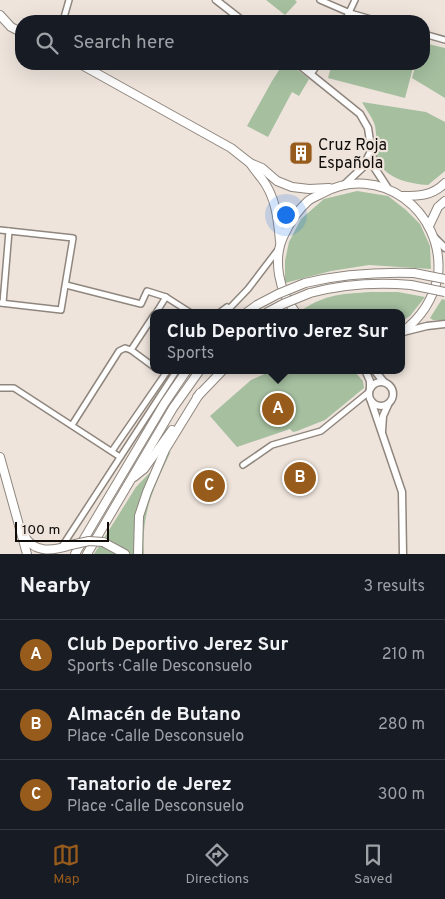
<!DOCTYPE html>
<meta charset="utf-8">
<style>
body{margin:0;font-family:Overpass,sans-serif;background:#242831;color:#f1f3f6}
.scale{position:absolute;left:15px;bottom:12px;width:94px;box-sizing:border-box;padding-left:5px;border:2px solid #0e0b09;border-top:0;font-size:14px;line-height:18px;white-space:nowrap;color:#0e0b09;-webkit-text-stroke:4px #eee4dc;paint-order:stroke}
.you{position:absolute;left:285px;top:214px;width:18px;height:18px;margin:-12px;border:4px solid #fff;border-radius:50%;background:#1a73e8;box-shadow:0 0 0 8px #1a73e833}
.badge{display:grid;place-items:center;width:32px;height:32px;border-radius:50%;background:#975b1c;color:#fff;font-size:16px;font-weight:700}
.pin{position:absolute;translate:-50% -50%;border:2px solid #fff;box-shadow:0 1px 5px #0006}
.popup{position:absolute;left:150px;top:309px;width:255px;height:65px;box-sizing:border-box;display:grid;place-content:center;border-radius:10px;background:#171b24;filter:drop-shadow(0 1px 4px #0005);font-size:16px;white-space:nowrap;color:#9ea1a6}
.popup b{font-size:19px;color:#f1f3f6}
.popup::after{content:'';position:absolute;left:50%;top:100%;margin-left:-10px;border:10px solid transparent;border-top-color:#171b24}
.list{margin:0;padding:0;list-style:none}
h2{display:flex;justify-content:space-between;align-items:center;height:65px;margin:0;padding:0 20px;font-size:21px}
h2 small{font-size:16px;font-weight:400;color:#9ea1a6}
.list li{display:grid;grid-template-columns:32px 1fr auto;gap:15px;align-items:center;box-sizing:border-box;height:70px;padding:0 20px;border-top:1px solid #363941}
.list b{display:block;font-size:19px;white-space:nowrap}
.list p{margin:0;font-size:16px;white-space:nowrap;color:#9ea1a6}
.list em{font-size:16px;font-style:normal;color:#9ea1a6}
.icon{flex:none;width:28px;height:28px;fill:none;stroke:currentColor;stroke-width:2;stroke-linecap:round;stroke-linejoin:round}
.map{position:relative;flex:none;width:445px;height:554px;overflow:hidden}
.search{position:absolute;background:#171b24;box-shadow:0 5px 20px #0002;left:15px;right:15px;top:15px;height:55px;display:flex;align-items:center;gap:12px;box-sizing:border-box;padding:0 18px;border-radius:20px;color:#9ea1a6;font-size:19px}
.sheet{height:275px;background:#171b24}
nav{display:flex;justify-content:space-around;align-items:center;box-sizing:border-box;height:70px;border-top:1px solid #363941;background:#171b24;font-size:14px;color:#9ea1a6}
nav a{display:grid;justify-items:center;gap:2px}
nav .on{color:#975b1c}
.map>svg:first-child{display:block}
</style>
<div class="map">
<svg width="445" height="554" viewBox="0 0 445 554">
<rect width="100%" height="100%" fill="#eee4dc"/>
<g fill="#a5bf9f">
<polygon points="266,0 295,0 297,2 285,15"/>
<polygon points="424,43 445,48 445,98 412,78 416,64 424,64"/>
<polygon points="283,64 290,64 309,79 299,96 292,92 268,137 247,126 272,81"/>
<polygon points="332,64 414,64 405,98 328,78"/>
<path d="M362,102L426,112L445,122V171L428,185C411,184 386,179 378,161C376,155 377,135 375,126C373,118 366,110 362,102Z"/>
<polygon points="357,191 388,196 406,210 420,224 430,246 431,269 369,265 331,271 285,283 285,261 289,242 301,219 324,199"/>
<path d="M371,292H398L425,297L410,316L402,321V313H305L302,310C326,294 342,294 371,292Z"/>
<polygon points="442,299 445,300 445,320 433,320 430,318"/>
<polygon points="273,370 297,370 301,373 305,370 353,370 363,381 364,388 325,420 297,431 293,432 290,429 237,447 210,416 251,380"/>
<path d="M171,451C154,488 141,512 144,554H94L136,487Z"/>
</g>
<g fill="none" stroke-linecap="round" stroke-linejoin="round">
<g stroke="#8f867e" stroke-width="8">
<g id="minor">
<polyline points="320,0 350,13 378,21"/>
<polyline points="63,21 69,0"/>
<polyline points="345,21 355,0"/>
<polyline points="424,34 445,40"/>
<polyline points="311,74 318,64"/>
<polyline points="0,230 73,238 61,310 0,303"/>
<polyline points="66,285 141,304 147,291 166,297"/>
<polyline points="3,303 9,231"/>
<polyline points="156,313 166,297 191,313"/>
<polyline points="219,313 227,307"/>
<polyline points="225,313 248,289 277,251"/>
<polyline points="131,350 154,315"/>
<polyline points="0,388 14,388 120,457"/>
<polyline points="72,425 119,351 125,348 131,350 154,367"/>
<polyline points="112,451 168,370"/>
<polyline points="243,465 272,445 321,431 369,392"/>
<polyline points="61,548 177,370"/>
</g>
</g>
<g stroke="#8f867e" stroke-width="9">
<g id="tertiary">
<polyline points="216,0 243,21"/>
<polyline points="298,64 360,114 368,128 374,167 387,187"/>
<polyline points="345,184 363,167 371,151"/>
<polyline points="434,237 445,248"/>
<polyline points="403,332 427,326 445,324"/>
<polyline points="365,370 370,381 370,388"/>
<polyline points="374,370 384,382"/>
<circle cx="381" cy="394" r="12"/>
<polyline points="371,401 402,492 403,554"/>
<polyline points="382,431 383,416 388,405"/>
</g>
</g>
<g stroke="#8f867e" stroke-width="10">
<g id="primary">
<polyline points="0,15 11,27 21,32"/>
<polyline points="80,64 231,148 250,163 262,168 277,181 292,187 309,189 329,188"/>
<path d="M250,163C254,169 258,174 262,179C276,197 278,220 280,241"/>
<path d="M401,196C419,196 432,196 445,183"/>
<polyline points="429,226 438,207 445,201"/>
<path d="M305,283C342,274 377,272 414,273"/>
<path d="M310,293C344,284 376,282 411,285"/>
<polyline points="246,313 257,305"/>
<path d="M296,313C279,292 272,259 284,235C290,222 297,211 308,201C312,198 317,196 321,194C379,161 445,211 438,276C433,300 421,318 402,332"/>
<polyline points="197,397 223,370"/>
<polyline points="0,457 27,554"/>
<polyline points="134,477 144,469 172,430"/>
<path d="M24,535C34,554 53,551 71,545"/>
<polyline points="103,542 125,554"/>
<polyline points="75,554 164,404 187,370"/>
<polyline points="87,554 173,408 200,370"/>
<polyline points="138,554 139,516 147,492 165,450 200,393"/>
</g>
</g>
<use href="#minor" stroke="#fff" stroke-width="5"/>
<use href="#tertiary" stroke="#fff" stroke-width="6"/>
<use href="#primary" stroke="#fff" stroke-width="8"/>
<g stroke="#8f867e" stroke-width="10" stroke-linecap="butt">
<g id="primary-bridge">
<polyline points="414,273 445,279"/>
<polyline points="411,285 445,292"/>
<polyline points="257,305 278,294 305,283"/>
<polyline points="266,313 283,304 310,293"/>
<polyline points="71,545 89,541 103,542"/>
</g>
</g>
<use href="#primary-bridge" stroke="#fff" stroke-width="8"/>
</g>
<defs>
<g id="building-square" transform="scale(1.25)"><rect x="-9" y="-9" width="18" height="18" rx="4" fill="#975b1c" stroke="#eee4dc"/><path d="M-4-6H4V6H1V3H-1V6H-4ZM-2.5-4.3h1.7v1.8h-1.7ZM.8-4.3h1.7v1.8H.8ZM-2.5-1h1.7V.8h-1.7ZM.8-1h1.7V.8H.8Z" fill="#fff"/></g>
</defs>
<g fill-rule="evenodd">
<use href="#building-square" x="301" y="153"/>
</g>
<g text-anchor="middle" stroke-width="4.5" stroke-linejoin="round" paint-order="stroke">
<g font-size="16" fill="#0e0b09" stroke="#eee4dc" text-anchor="start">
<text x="318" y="150">Cruz Roja<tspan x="318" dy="18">Española</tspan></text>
</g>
</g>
</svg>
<div class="scale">100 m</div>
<div class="you"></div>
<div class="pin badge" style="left:278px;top:409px">A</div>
<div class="popup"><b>Club Deportivo Jerez Sur</b>Sports</div>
<div class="pin badge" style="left:300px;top:478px">B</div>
<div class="pin badge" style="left:209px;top:486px">C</div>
<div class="search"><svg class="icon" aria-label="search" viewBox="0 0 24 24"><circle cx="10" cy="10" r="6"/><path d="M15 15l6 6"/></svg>Search here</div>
</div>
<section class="sheet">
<h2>Nearby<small>3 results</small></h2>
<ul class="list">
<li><span class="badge">A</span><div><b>Club Deportivo Jerez Sur</b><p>Sports · Calle Desconsuelo</p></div><em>210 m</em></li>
<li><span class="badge">B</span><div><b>Almacén de Butano</b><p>Place · Calle Desconsuelo</p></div><em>280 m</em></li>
<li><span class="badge">C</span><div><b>Tanatorio de Jerez</b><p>Place · Calle Desconsuelo</p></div><em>300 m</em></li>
</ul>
</section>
<nav>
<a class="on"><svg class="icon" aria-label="map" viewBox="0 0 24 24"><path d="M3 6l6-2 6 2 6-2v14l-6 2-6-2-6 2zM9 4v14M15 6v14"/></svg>Map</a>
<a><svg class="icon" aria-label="directions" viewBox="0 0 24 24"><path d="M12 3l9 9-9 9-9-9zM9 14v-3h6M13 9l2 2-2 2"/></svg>Directions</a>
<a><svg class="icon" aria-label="saved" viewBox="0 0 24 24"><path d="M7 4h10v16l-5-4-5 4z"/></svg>Saved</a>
</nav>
